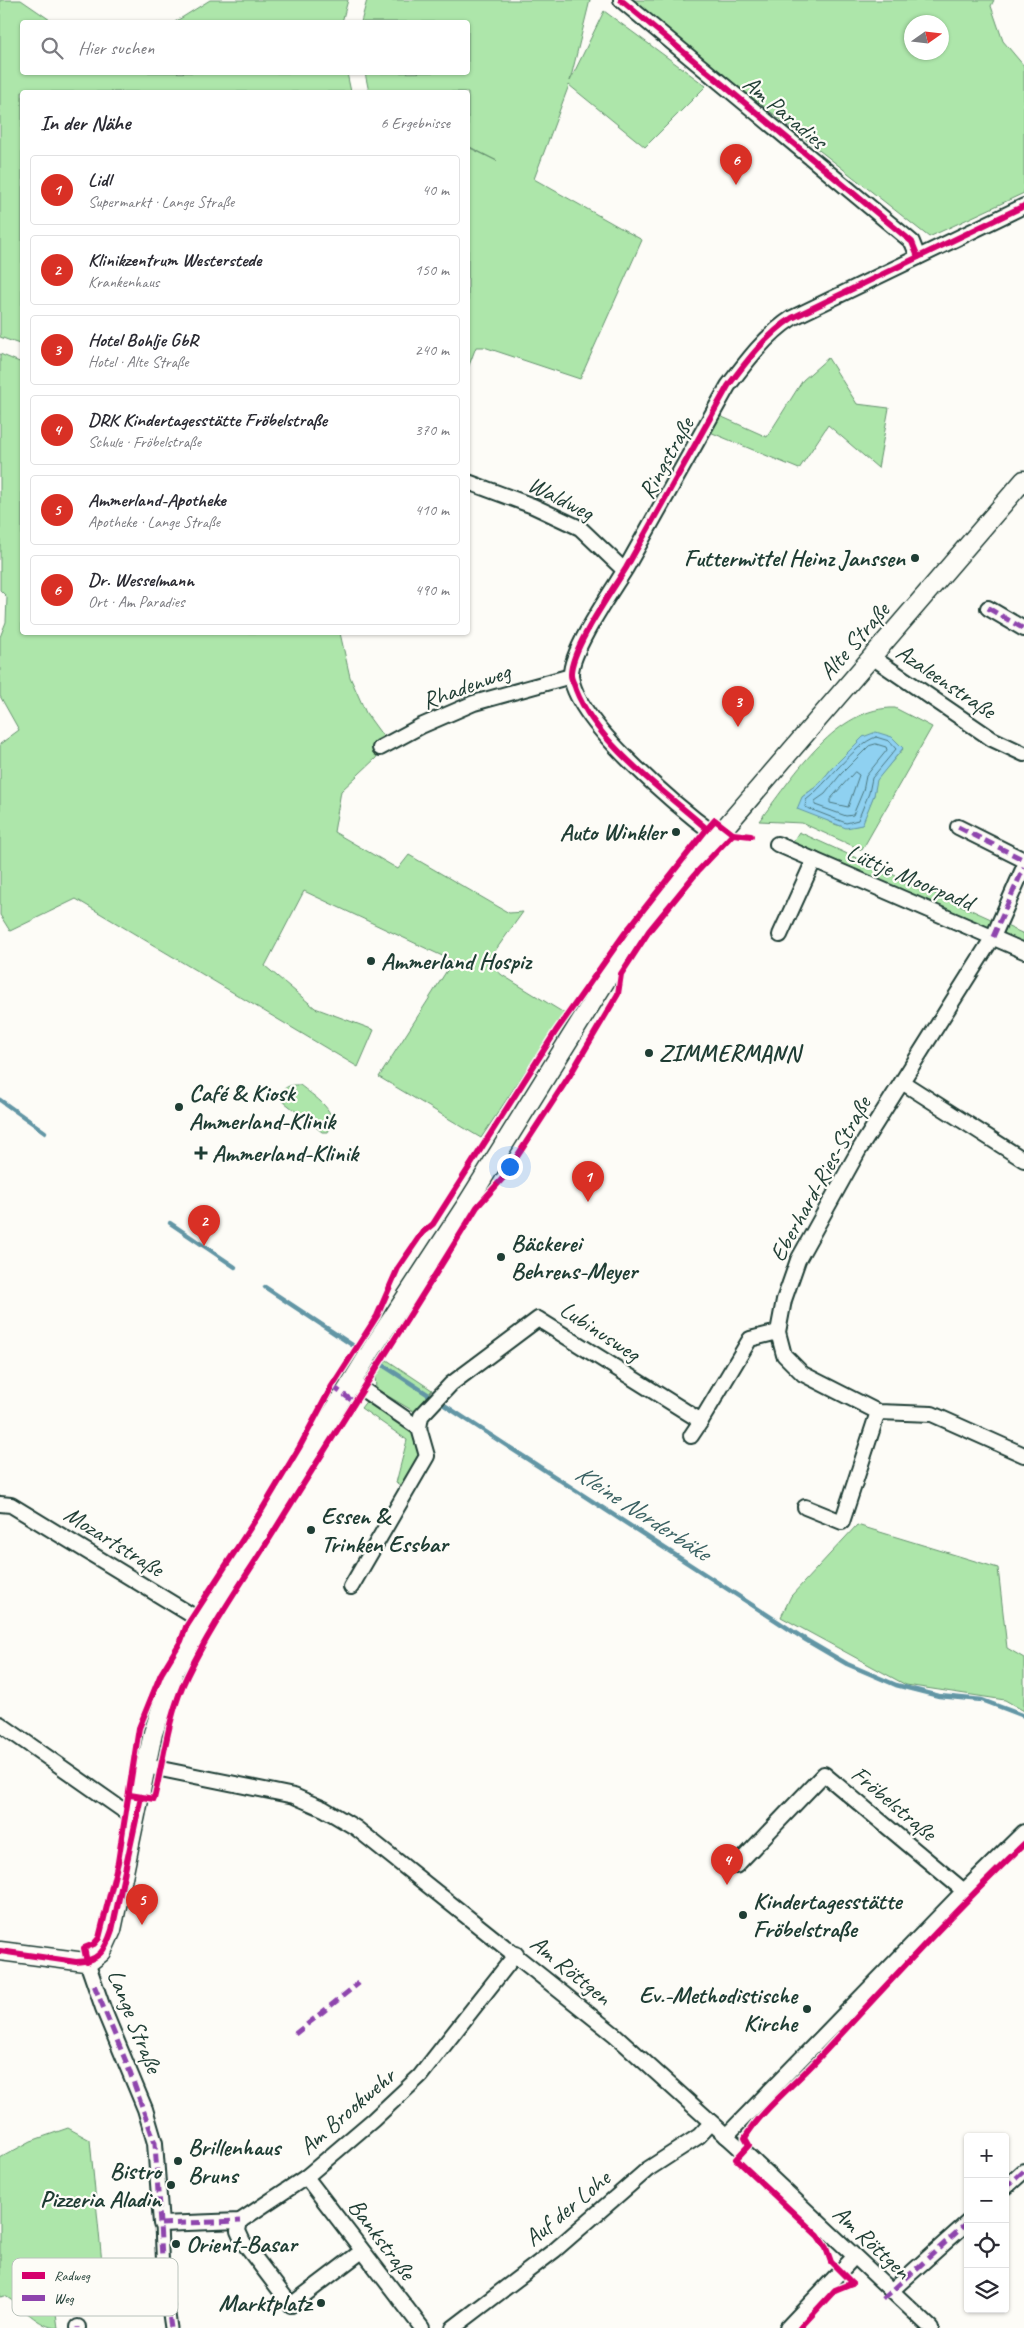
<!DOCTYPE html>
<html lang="de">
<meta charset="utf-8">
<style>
body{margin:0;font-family:Caveat,sans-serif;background:#f2f2f3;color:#2b2b33}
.controls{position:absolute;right:15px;bottom:15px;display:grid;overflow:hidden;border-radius:5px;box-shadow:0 1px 4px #0004}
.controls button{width:45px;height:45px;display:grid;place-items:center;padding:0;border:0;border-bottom:1px solid #e1e1e2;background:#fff;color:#2b2b33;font:25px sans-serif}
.compass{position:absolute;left:904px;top:15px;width:45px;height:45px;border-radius:50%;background:#fff;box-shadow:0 1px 4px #0004;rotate:76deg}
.you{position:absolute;left:509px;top:1166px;width:18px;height:18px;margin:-12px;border:4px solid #fff;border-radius:50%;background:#1a73e8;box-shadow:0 0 0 8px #1a73e833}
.badge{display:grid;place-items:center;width:32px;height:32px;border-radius:50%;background:#d93025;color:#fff;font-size:16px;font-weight:700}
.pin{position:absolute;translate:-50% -41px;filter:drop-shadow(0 1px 2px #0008)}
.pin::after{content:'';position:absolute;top:26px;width:18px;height:15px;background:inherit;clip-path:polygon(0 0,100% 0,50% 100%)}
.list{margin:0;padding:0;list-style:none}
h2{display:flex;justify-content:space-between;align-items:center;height:65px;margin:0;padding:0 20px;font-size:21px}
h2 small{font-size:16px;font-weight:400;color:#7c7c81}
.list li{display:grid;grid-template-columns:32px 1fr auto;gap:15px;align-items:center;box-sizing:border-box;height:70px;margin:0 10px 10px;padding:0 10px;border:1px solid #e1e1e2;border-radius:5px}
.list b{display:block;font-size:19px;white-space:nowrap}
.list p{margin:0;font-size:16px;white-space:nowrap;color:#7c7c81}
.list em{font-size:16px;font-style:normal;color:#7c7c81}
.icon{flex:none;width:28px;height:28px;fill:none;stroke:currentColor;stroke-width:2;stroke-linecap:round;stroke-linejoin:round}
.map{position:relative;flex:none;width:1024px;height:2328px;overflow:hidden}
.search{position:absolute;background:#fff;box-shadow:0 1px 4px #0004;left:20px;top:20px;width:450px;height:55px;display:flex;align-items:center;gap:12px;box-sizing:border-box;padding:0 18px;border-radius:5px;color:#7c7c81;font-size:19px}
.panel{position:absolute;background:#fff;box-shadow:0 1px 4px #0004;left:20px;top:90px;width:450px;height:545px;border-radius:5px}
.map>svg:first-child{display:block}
</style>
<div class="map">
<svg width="1024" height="2328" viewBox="0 0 1024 2328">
<rect width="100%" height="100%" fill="#fdfcf7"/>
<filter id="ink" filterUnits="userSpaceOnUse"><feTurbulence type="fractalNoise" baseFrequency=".02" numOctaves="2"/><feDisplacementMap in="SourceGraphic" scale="10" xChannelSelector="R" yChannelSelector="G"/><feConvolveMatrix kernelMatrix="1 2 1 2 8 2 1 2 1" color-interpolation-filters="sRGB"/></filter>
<g filter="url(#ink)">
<g fill="#ade6aa" stroke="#66926f" fill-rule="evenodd">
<polygon points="0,0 21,0 53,22 22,22 22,72 347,73 351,92 22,92 22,345 0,337"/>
<polygon points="210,0 348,0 342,22 175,22"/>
<polygon points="367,0 590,0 570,81 604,11 706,86 645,147 569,85 534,179 642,240 580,379 484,347 476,347 468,368 468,147 497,161 468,146 468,92 369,92 365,73 468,72 468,22 361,22"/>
<path d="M629,0H994L991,6L1003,41L1024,66V193L929,237ZM912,22H942V52H912Z"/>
<polygon points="0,354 22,363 22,632 340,633 350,677 366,713 385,739 376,758 341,791 334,832 398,869 409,855 509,913 523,912 487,962 502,975 564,1013 481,1138 379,1077 453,961 304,891 265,966 315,1008 374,1030 358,1067 76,899 10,931 0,915 0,744 19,730 0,696 0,637 6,622 7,597 0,590"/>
<polygon points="828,358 857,404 889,408 878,468 828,425 799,469 710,432 720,416 767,437 803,380"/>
<path d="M890,708H895L932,727L862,850L802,823L759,821C792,779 832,711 890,708ZM863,737L903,749L876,780L874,795L861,825C831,831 822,817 802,797L817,786L833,767Z"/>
<polygon points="799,832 1024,934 1024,944 790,846"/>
<path d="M300,1085C313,1096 342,1112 328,1132H322L284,1102C278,1089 288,1084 300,1085Z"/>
<polygon points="387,1360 432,1390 415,1412 376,1389 375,1375"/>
<polygon points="368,1399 414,1432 420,1456 401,1485 396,1483 407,1440 361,1408"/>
<polygon points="857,1525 998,1568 1007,1648 1024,1658 1024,1711 1005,1700 906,1685 781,1617 791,1596"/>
<path d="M68,2128L90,2140L102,2263L50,2267L58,2328C39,2328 21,2305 5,2296L0,2297V2158L31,2141Z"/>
</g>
<polygon fill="#8fd1f1" stroke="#6296a5" points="876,732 892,737 903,748 877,780 874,795 862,825 846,828 797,809 802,797 817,786 833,767 863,737"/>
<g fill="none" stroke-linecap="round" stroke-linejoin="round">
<g stroke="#4c7880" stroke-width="1">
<path d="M876,737L889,741L896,749L872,778L869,793L858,820L846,823L805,807L806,800C827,784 854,744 876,737Z"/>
<polygon points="876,744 886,747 887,750 866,776 863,791 853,815 846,816 815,805 815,801 825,794 841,774 869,746"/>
<polygon points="855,772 859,775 848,807 830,803 830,800"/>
</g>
<g stroke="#6296a5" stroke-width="4.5">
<polyline points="0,1100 45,1132"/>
<polyline points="170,1223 235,1267"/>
<polyline points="265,1287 366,1354"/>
<polyline points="372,1358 806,1640 847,1664 896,1685 939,1696 982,1700 1024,1716"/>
</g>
<g stroke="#1f3d34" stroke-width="15">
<polyline id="pedestrian" points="161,2224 163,2273 171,2328"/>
</g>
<g stroke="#1f3d34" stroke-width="18">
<g id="minor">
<polyline points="621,0 912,242 918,257"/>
<polyline points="468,482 533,506 580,528 624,570"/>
<polyline points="988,608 1024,629"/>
<polyline points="872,657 992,739 1024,754"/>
<polyline points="380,748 421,726 474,703 571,676"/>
<polyline points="958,827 1024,860"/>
<path d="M717,836C680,809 574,721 571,675C570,651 612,591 626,568C660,508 694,447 728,386C746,362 767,334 792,318L1024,206"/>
<polyline points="777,844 1024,951"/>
<polyline points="1024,867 993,937 859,1150 798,1260 784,1300 778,1332 784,1355 803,1374 878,1412 932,1414 1024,1455"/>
<polyline points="780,935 814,860"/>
<polyline points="902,1082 1024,1160"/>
<polyline points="419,1428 421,1416 451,1384 538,1319 701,1421 750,1339 778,1332"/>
<polyline points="691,1436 701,1421"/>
<polyline points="0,1504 11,1505 203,1622"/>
<polyline points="805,1507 842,1522 878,1412"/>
<polyline points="351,1587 427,1456 419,1428 352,1382"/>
<polyline points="0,1724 127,1813 137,1816"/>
<polyline points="146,1766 294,1796 324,1809 356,1828 615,2035 743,2151 931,2328"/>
<polyline points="736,1866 824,1774 964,1891"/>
<polyline points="87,1962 103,2008 145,2109 155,2143 161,2224 240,2221 306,2177 373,2120 420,2076 516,1954"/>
<polyline points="726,2136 964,1891 1024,1832"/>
<polyline points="306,2177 422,2328"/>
<polyline points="1005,2188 1024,2171"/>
<polyline points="240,2221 238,2231 243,2242 291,2305 362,2251"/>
<polyline points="891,2291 968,2222"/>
<polyline points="78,2327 78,2328"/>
<polyline points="453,2328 555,2250 648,2169 699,2136 711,2123"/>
<polyline points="787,2328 854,2257"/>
</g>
</g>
<g stroke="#1f3d34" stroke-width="21">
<polyline id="tertiary" points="0,1951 85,1962 92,1960 102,1952 112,1930 153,1733 174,1671 372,1349 468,1202 613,969 653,911 1024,480"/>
</g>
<use href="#pedestrian" stroke="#fdfcf7" stroke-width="11"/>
<use href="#minor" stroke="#fdfcf7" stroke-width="14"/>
<use href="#tertiary" stroke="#fdfcf7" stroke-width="18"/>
<g stroke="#8e44ad" stroke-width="5" stroke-dasharray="10 5" stroke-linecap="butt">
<polyline points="988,608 1024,629"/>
<polyline points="958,827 1024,860"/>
<polyline points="993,937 1024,867"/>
<polyline points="332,1386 354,1402"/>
<polyline points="94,1985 127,2064 155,2143 163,2273 171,2328"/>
<polyline points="295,2034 359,1983"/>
<polyline points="1005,2188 1024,2171"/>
<polyline points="161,2224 240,2221"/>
<polyline points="883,2299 968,2222"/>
<polyline points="78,2327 78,2328"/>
</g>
<g stroke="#fdfcf7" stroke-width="9">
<g id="cycleway">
<polyline points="621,0 912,242 918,257"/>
<path d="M707,829C664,791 597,744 576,690C575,685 571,680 571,675C570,650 612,591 626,568C660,508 694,446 728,386C746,362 767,334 792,318L1024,206"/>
<path d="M130,1795L154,1799C164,1758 168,1715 187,1676C211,1626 244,1580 273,1533C340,1424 410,1317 477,1207L503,1178L570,1075L618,994L621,974L649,931L698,871L733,834"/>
<path d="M0,1951L76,1962C99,1961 105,1951 112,1930L141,1797"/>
<polyline points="87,1962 84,1948 94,1944 99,1938 118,1862 139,1728 161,1674 181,1641 186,1627 263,1508 299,1448 332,1386 377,1316 398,1268 422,1233 433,1224 556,1031 625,933 707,829 715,820 733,834 751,836"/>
<path d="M852,2283L831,2262L826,2248L818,2236L736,2159L749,2145L745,2138C758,2114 797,2082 817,2060C885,1987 952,1913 1024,1844"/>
<polyline points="800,2328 835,2290 852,2283"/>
</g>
</g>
<use href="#cycleway" stroke="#d6006c" stroke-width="6"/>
</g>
</g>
<g fill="#1f3d34" stroke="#fdfcf7" stroke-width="2">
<circle cx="915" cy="558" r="5"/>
<circle cx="676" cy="832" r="5"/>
<circle cx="371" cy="961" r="5"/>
<circle cx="649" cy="1053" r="5"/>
<circle cx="179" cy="1107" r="5"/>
<path d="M198.5 1145.5h5v5h5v5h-5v5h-5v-5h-5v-5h5z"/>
<circle cx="501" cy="1257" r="5"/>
<circle cx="311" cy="1530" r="5"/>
<circle cx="743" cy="1915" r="5"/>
<circle cx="807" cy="2009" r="5"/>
<circle cx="178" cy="2161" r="5"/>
<circle cx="171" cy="2185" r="5"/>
<circle cx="176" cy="2244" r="5"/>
<circle cx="321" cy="2303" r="5"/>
</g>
<g text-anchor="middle" stroke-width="4.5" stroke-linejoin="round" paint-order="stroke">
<g font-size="24" fill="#1f3d34" stroke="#fdfcf7">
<text transform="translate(785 112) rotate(40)" y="8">Am Paradies</text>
<text transform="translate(666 458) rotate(-61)" y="8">Ringstraße</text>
<text transform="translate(561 498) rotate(27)" y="8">Waldweg</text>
<text transform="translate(854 641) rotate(-49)" y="8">Alte Straße</text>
<text transform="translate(946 681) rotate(34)" y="8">Azaleenstraße</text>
<text transform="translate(466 686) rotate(-20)" y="8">Rhadenweg</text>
<text transform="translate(910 877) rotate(23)" y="8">Lüttje Moorpadd</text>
<text transform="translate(820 1179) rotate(-61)" y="8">Eberhard-Ries-Straße</text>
<text transform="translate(600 1331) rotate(33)" y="8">Lubinusweg</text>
<text transform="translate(114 1541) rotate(32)" y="8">Mozartstraße</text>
<text transform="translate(894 1803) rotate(40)" y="8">Fröbelstraße</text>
<text transform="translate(571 1970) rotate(39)" y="8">Am Röttgen</text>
<text transform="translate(135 2021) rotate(68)" y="8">Lange Straße</text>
<text transform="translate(347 2111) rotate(-41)" y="8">Am Brookwehr</text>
<text transform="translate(567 2208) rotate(-40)" y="8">Auf der Lohe</text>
<text transform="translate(382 2239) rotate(53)" y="8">Bankstraße</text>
<text transform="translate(872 2242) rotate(43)" y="8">Am Röttgen</text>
</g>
<g font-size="24" font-weight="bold" fill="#1f3d34" stroke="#fdfcf7" text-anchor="start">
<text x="905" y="566" text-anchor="end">Futtermittel Heinz Janssen</text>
<text x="666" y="840" text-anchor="end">Auto Winkler</text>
<text x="381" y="969">Ammerland Hospiz</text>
<text x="659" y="1061">ZIMMERMANN</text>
<text x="189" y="1101">Café &amp; Kiosk<tspan x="189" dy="28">Ammerland-Klinik</tspan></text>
<text x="212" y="1161">Ammerland-Klinik</text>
<text x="511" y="1251">Bäckerei<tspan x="511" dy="28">Behrens-Meyer</tspan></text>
<text x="321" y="1524">Essen &amp;<tspan x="321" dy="28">Trinken Essbar</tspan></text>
<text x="753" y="1909">Kindertagesstätte<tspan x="753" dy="28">Fröbelstraße</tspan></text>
<text x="797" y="2003" text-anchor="end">Ev.-Methodistische<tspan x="797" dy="28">Kirche</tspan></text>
<text x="188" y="2155">Brillenhaus<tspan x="188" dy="28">Bruns</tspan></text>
<text x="161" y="2179" text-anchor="end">Bistro<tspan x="161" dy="28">Pizzeria Aladin</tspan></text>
<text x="186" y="2252">Orient-Basar</text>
<text x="311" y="2311" text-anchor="end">Marktplatz</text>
</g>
<g font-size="25" font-style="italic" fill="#3b6263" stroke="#fdfcf7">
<text transform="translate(643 1512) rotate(33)" y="9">Kleine Norderbäke</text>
</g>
</g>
<rect x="12" y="2258" width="166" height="58" rx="8" fill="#fdfcf7" stroke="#bac3bc" stroke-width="1"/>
<rect x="22" y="2272" width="23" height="7" fill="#d6006c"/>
<rect x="22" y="2295" width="23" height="6" fill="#8e44ad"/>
<g font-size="14" fill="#1f3d34">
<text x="54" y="2280">Radweg</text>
<text x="54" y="2303">Weg</text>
</g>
</svg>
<div class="controls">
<button>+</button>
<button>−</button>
<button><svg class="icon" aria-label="locate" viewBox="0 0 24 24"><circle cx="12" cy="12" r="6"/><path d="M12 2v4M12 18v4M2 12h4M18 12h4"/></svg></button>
<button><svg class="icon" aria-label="layers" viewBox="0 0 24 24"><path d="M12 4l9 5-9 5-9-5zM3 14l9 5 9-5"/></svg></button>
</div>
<svg class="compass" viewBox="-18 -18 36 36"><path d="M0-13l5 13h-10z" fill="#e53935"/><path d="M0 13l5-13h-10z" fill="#7c7c81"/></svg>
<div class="you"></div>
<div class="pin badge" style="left:588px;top:1202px">1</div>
<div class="pin badge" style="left:204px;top:1246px">2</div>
<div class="pin badge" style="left:738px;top:727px">3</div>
<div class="pin badge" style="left:727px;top:1885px">4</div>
<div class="pin badge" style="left:142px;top:1925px">5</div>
<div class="pin badge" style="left:736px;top:185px">6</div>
<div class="search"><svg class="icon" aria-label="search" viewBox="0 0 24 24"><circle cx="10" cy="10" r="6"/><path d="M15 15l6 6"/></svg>Hier suchen</div>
<section class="panel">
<h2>In der Nähe<small>6 Ergebnisse</small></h2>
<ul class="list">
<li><span class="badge">1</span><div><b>Lidl</b><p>Supermarkt · Lange Straße</p></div><em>40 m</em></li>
<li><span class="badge">2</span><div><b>Klinikzentrum Westerstede</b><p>Krankenhaus</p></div><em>150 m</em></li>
<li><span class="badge">3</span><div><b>Hotel Bohlje GbR</b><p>Hotel · Alte Straße</p></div><em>240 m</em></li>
<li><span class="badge">4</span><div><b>DRK Kindertagesstätte Fröbelstraße</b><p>Schule · Fröbelstraße</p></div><em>370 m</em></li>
<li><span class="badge">5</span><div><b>Ammerland-Apotheke</b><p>Apotheke · Lange Straße</p></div><em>410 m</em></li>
<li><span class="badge">6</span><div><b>Dr. Wesselmann</b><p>Ort · Am Paradies</p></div><em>490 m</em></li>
</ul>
</section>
</div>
